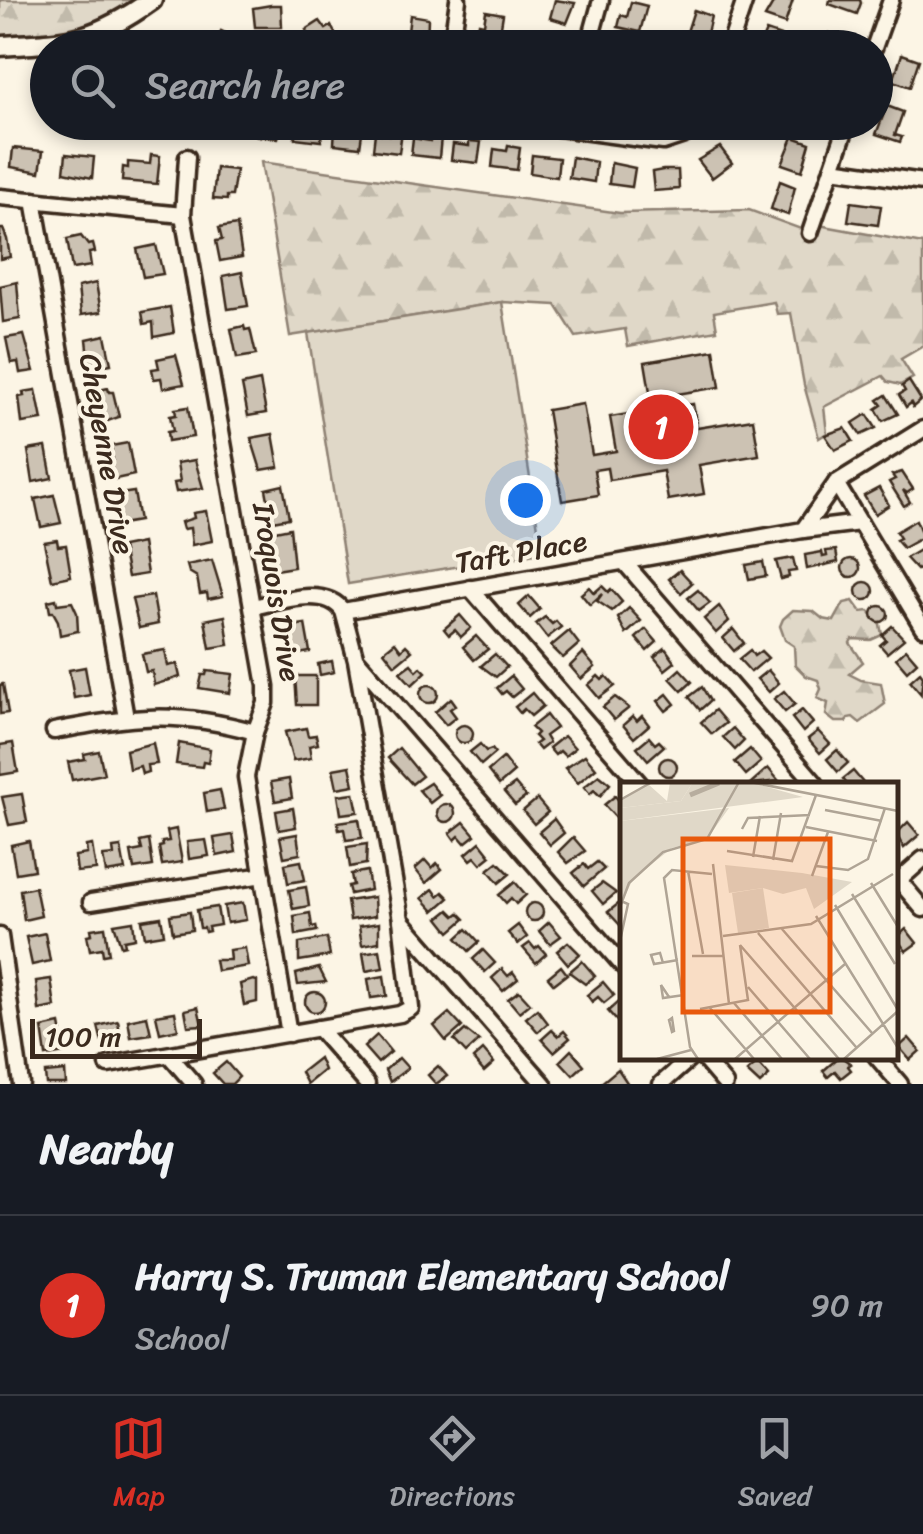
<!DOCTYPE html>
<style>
body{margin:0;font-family:Sriracha,sans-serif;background:#242831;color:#f1f3f6}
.scale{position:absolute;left:30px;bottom:25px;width:172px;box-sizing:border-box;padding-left:10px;border:5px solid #3b2a1e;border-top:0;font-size:28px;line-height:35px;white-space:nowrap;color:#3b2a1e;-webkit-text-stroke:8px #fcf5e5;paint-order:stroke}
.you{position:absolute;left:525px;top:500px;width:35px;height:35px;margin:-25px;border:8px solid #fff;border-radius:50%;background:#1a73e8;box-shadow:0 0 0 15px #1a73e833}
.badge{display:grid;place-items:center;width:65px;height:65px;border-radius:50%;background:#d93025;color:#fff;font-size:32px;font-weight:700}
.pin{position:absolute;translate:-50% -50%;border:5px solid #fff;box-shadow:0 2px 10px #0006}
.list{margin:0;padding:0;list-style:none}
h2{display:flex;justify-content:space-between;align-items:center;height:130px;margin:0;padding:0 40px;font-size:42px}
h2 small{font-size:32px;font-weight:400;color:#9ea1a6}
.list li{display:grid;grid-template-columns:65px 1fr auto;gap:30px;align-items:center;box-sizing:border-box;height:180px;padding:0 40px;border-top:2px solid #363941}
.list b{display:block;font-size:38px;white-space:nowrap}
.list p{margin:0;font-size:32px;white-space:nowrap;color:#9ea1a6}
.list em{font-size:32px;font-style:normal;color:#9ea1a6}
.icon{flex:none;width:55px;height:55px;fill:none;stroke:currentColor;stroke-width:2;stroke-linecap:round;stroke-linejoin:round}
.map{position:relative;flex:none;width:923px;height:1084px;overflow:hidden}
.search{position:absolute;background:#171b24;box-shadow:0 5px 15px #0003;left:30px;right:30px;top:30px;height:110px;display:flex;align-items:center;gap:25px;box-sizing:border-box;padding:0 35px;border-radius:55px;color:#9ea1a6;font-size:38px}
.sheet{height:310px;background:#171b24}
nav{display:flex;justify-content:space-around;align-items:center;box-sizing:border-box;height:140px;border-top:2px solid #363941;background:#171b24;font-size:28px;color:#9ea1a6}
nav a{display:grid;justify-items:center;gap:5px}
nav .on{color:#d93025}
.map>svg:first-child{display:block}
</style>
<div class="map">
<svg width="923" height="1084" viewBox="0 0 923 1084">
<defs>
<pattern id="forest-firs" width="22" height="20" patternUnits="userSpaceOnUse" patternTransform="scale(2.5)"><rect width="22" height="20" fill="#e0d8c8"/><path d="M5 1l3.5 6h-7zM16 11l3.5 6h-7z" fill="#c1baab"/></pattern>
</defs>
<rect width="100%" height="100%" fill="#fcf5e5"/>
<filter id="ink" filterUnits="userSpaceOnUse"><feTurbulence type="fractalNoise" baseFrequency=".01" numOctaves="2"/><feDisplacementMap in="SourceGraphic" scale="20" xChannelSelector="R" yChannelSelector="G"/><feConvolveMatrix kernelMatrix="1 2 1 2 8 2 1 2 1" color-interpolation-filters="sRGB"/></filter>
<g filter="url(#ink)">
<g fill="url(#forest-firs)" stroke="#8e8173" stroke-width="2.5">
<polygon points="0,0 152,0 117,25 0,46"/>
<polygon points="261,162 620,213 749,210 809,232 813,224 923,244 923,346 901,359 913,378 900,385 888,382 883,376 824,407 827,433 819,438 804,385 791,313 777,314 774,302 714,312 717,330 628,346 625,329 576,337 556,305 502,302 290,336"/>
<polygon points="853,601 861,612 869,611 880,624 882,635 871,640 852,639 850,643 863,662 849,674 861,680 881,683 885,704 860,723 853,717 848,718 846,722 835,722 826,715 828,703 817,698 821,689 818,680 806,676 795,665 794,646 785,640 780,626 783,619 793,610 813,611 823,619 834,621 844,603"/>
</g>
<polygon fill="#e0d8c8" stroke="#8e8173" stroke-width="2.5" points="502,302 542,553 348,584 308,333"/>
<g fill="#ccc2b3" stroke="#3b2a1e" stroke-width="2.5">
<polygon points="555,0 575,3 567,23 550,18"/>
<polygon points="775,0 793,0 785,24 765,17"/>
<polygon points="830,0 860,0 861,3 857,14 829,4"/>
<polygon points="631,2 647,6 640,32 618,27 621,15 627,17"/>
<polygon points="271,5 281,5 282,27 255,27 253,8"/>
<polygon points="694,10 711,16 705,42 686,35"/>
<polygon points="486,11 503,14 499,39 477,36 479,23 484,24"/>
<polygon points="410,15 428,18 427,44 407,40"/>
<polygon points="320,21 326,29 331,26 336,35 331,38 335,44 330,48 309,48 314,43 306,30"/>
<polygon points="221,31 240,40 237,48 213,48"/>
<polygon points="766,31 781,36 777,48 754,48 756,44 760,45"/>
<polygon points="546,32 563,37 560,48 542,48"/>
<polygon points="829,33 845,38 841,48 824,48"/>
<polygon points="902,54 919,60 910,87 893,81"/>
<polygon points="887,106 903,112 895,135 902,137 900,142 876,134"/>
<polygon points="252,122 282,122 278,138 257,136 250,131"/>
<polygon points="323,122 321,141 295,138 295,123"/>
<polygon points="734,122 754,122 748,136 731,129"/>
<polygon points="351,125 363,126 360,147 334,144 335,127 350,128"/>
<polygon points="391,130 402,131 399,153 373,150 375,133 390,135"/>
<polygon points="431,135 441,137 439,158 411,155 413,138 430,141"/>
<polygon points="793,137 810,143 802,171 782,164"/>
<polygon points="469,141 481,142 478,163 451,160 453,144 469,146"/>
<polygon points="508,146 520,148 517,170 492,167 494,149 507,151"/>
<polygon points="720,147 732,163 712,178 698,160"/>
<polygon points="13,148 43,151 40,172 11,167"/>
<polygon points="66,154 94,157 92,178 64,172"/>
<polygon points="151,155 160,156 157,184 122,181 123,167 128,168 128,162 150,164"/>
<polygon points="532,155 559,158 557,177 530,173"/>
<polygon points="572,157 596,162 594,182 569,178"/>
<polygon points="611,163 635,168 632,187 609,184"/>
<polygon points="216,168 236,170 232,196 227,196 227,200 213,199"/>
<polygon points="663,170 678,170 679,189 654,191 652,172"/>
<polygon points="780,181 795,187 788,215 771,209"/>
<polygon points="851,202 881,206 878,225 848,221"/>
<polygon points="237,225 242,257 220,261 216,241 222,240 219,228"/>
<polygon points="0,229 3,229 7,239 10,257 0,259"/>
<polygon points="81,236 88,245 93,244 95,252 89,253 91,266 72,269 67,239"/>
<polygon points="156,245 163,274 143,277 137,249"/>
<polygon points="242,272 248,306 228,309 223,276"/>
<polygon points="17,282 20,319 3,322 0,286"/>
<polygon points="96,283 101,312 81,315 78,287"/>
<polygon points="170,307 174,333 154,337 153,322 144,324 142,312"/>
<polygon points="244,326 245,330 250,329 256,355 237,358 231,329"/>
<polygon points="24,335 34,371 20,373 18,362 11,363 6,338"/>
<polygon points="105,335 111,364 90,368 87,339"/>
<polygon points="714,350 720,387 671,395 672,403 676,407 693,404 697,428 753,419 759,455 699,465 704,494 668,500 663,471 609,480 607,468 594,470 598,495 562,501 547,410 583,404 592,455 616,451 610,417 653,410 645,362"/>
<polygon points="176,355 184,384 163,388 161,378 154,379 152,369 159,368 157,359"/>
<polygon points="260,381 266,413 248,416 242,385"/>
<polygon points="909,381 921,400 913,407 911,403 906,407 899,395 905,391 902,386"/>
<polygon points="108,388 109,392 113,392 119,417 105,422 100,421 95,391"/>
<polygon points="36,390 42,420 22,423 19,397 24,396 23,392"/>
<polygon points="886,395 898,414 883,421 876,409 882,405 878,400"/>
<polygon points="188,407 193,437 168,441 167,432 173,431 170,416 176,415 175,409"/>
<polygon points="867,414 876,428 861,435 853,423"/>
<polygon points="845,428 853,441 835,450 825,435"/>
<polygon points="273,434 279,467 261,470 251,438"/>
<polygon points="128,443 134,475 111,480 108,462 113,461 111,446"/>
<polygon points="46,447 52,478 33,482 28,450"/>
<polygon points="195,460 203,488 176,492 174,483 180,482 177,463"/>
<polygon points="902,472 913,489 907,493 903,490 910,502 904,506 889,482 895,479 892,475"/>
<polygon points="283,485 289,518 267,522 264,506 269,505 266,489"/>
<polygon points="879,488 889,505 875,514 864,496"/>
<polygon points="134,492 139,521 121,524 113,495"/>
<polygon points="54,495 61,523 41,527 35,499"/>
<polygon points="206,511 212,541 192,545 190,528 183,529 181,522 194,518 193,513"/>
<polygon points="916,520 923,537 903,548 896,540 900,538 896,532"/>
<polygon points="290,528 294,567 275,570 270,532"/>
<polygon points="57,540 58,546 66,545 71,576 52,580 44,542"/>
<polygon points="142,543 147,574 128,577 122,547"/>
<polygon points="923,548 923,567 917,570 906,558"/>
<polygon points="836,550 838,562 807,569 805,555 822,552 823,557 827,556 826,551"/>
<polygon points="793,558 796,571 788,572 789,577 781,579 776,561"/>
<circle cx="851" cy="568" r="9"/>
<polygon points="212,560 223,596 208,599 207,593 200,594 197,577 189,572 187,565"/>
<polygon points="763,562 766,576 749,579 746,565"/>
<polygon points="680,570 692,583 681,593 669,579"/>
<circle cx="865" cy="591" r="9"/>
<polygon points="602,586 608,592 611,589 622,602 612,611 597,601 602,594 590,605 581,594 589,587 594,593"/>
<polygon points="698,590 710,603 699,611 688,598"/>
<polygon points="153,596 158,624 139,628 132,599"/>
<polygon points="529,596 540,609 530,618 519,605"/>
<polygon points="56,599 57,604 72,602 77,613 78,631 60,635 58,621 53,612 50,612 48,601"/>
<circle cx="880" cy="614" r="8"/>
<polygon points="719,606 729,621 716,633 704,619"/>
<polygon points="629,608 641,621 626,634 618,618"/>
<polygon points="460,615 471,628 461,637 455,630 449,635 444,629"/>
<polygon points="225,616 229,645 210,648 205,620"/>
<polygon points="545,617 552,624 556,621 561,627 547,638 536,624"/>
<polygon points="305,624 310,652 292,655 285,627"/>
<polygon points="892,626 904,639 887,653 880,645 886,640 882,635"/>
<polygon points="646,629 657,642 647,651 636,638"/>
<polygon points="733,629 744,643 734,651 723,638"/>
<polygon points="569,631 579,644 563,658 551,646"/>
<polygon points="476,636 488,649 474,660 463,647"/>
<polygon points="395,642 401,650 406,645 412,651 395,665 384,651"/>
<polygon points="665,648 675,662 665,670 654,657"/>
<polygon points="906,649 917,662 907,671 896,658"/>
<polygon points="165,650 168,666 177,664 180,677 154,685 152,671 146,672 142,654"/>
<polygon points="750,650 754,656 761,651 768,658 751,672 739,659"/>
<polygon points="583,653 595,667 581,679 570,666"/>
<polygon points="495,654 507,667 496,677 481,666"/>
<polygon points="332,661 334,672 320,675 318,664"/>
<polygon points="411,664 417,671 421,667 426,672 412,685 400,672"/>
<polygon points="85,667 90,695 74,698 69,670"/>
<polygon points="680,669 692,682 682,691 670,678"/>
<polygon points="768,670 779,683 769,692 757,679"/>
<polygon points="207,671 233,674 230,693 199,688 202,675 206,675"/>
<polygon points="920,672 923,676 921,694 910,681"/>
<polygon points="295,676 316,676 316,705 297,705"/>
<polygon points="511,676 522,689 512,697 506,691 502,694 497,688"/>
<polygon points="598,676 602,680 606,676 615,686 599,698 588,685"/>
<polygon points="3,684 8,713 0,714 0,685"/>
<circle cx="429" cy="694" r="9"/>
<polygon points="702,687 710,701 700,710 689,697"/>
<polygon points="784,691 795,704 785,712 774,699"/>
<polygon points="532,693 543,706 531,716 524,709 520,713 515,707"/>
<polygon points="667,694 675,704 666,711 658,701"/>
<polygon points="615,697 629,708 614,720 603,707"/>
<polygon points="451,698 456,705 450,709 456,717 446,725 435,712"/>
<polygon points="715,710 726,723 712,734 701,722"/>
<polygon points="802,710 813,723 803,732 792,718"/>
<polygon points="546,715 556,728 545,736 549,743 540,750 535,744 539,741 534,736 537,733 531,727"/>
<polygon points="633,716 637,721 642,716 649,725 634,738 623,725"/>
<circle cx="464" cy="734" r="9"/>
<polygon points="306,728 308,736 316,735 318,744 309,746 311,758 293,761 285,732"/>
<polygon points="733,728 744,741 735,750 723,737"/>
<polygon points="818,731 830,744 820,753 808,739"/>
<polygon points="564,736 575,748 565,756 560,751 555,755 549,748"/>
<polygon points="649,737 655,744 659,741 664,746 648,760 637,747"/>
<polygon points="13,743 18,772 0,775 0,745"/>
<polygon points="153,743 157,764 147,765 148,772 142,774 140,766 129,769 126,750"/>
<polygon points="179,743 210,749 208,763 203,762 202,767 176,764"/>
<polygon points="480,744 486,751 492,749 495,753 481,765 470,752"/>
<polygon points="399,748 422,776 412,784 388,758"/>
<polygon points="750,749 761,762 746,775 735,762"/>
<polygon points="837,750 848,763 838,772 827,759"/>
<polygon points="99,751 104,774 72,780 68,762 85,759 84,754"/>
<polygon points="585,755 596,768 578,783 565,768"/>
<polygon points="503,758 514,772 499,785 488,771"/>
<circle cx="668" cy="767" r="9"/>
<polygon points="350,766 354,785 337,788 333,769"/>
<polygon points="768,768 779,781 752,784 751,783"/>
<polygon points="853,771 864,784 847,784 843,779"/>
<polygon points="599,775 610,784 600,796 594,790 590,794 584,787"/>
<polygon points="289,779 292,798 275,801 271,782"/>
<polygon points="430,783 440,795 430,803 419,790"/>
<polygon points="515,784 526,797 515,805 504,792"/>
<polygon points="220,790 224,809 207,812 204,793"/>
<polygon points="354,793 358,812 341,814 338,795"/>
<polygon points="22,794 27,822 9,825 2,797"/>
<polygon points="615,796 623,805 623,811 616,818 604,805"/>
<polygon points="537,799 548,812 534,824 523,811"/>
<circle cx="446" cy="813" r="9"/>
<polygon points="293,808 296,827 279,830 276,811"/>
<polygon points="359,819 362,838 346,840 344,829 339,830 338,822"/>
<polygon points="554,819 564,833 550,845 539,832"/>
<polygon points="464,822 475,835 465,843 459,836 455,840 450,833"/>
<polygon points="908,822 919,835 904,848 896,834"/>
<polygon points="176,829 182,862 162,865 159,847 163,846 162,842 169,841 167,831"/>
<polygon points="297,834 300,854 284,857 280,837"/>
<polygon points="233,835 236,852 217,856 214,838"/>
<polygon points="573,837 585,851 568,863 558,852"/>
<polygon points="149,840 153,866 134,869 131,852 142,850 140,842"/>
<polygon points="206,840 209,856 189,859 187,842"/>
<polygon points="29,841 34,870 16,873 11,845"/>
<polygon points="480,842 491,856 481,864 475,857 471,860 466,854"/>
<polygon points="367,844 366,864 350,867 347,847"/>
<polygon points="92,845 96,870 77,872 75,856 87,854 86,846"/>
<polygon points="121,847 125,870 106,873 103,856 114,855 113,848"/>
<polygon points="425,860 432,868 437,863 442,869 426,883 415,869"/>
<polygon points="301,861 305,880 288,883 285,864"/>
<polygon points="498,862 510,874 499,883 488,870"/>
<polygon points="597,862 604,869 584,886 573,873 584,864 588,869"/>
<polygon points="367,871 370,890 350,894 348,886 353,885 351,874"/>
<polygon points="515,882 526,895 516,904 511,898 506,903 499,895"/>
<polygon points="602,883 616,893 603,904 592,891"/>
<polygon points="35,887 41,916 24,920 20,890"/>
<polygon points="306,887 309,906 293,909 289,890"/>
<polygon points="433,889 438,896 443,892 449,898 434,911 422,898"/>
<polygon points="374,897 375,916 350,920 347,901"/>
<polygon points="243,903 246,920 227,923 224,906"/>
<circle cx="534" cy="912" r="9"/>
<polygon points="618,904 623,908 623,922 620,925 608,912"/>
<polygon points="217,907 220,925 208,927 209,931 205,932 204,928 200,928 197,910"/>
<polygon points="449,910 455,916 459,913 465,919 450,932 439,918"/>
<polygon points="190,912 192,930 173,933 170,915"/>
<polygon points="310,913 312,927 316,926 317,931 296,935 294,916"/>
<polygon points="161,917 164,934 145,937 142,920"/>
<polygon points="133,921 135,938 124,940 125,945 121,946 114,924"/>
<polygon points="549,922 561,936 550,944 539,931"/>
<polygon points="379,923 379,942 362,945 359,926"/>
<polygon points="518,925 527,937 518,944 508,933"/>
<polygon points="105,927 109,954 103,955 102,948 90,950 87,935 92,934 91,929"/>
<polygon points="467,929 479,942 469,951 457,938"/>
<polygon points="906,929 917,943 906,951 896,938"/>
<polygon points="45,933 50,961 32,965 26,937"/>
<polygon points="327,938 330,956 299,961 299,943"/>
<polygon points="568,942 580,954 568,964 557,951"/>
<polygon points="530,943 535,949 539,946 546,954 536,963 523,948"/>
<polygon points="245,948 248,966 217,971 215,960 230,960 229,950"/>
<polygon points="380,950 383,968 366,971 363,953"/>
<polygon points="483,950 495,963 485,972 473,959"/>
<polygon points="582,961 595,976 585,984 569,972"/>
<polygon points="561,966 567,974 554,984 548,977"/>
<polygon points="319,968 326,982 298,985 296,974"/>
<polygon points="502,969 508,976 513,972 518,979 503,991 492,978"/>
<polygon points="384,976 387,996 371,998 368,979"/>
<polygon points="51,979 55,1007 39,1010 36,981"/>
<polygon points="253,980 257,981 257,1002 244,1005 240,984"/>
<polygon points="603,982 614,995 604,1003 598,997 592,1002 587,995"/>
<polygon points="519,991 530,1003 519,1012 508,999"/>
<circle cx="315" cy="1002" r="10"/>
<polygon points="618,1002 623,1007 623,1028 608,1011"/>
<polygon points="198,1007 202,1025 188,1026 185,1010"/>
<polygon points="537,1009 548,1023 538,1032 526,1018"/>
<polygon points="175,1012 178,1029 160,1033 156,1015"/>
<polygon points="449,1013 462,1027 446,1041 434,1026"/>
<polygon points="147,1016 151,1034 131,1037 128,1020"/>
<polygon points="118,1021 121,1039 102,1042 98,1026"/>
<polygon points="60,1024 63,1041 69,1040 71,1052 46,1056 42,1028"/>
<polygon points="465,1030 479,1041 466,1053 454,1040"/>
<polygon points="552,1030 558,1036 564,1031 570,1038 554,1052 542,1039"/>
<polygon points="377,1035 391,1052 378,1063 364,1047"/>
<polygon points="909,1038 920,1051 910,1060 899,1047"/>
<polygon points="483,1050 494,1063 484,1072 473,1059"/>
<polygon points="571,1050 584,1065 573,1075 560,1061"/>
<polygon points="840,1056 851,1064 848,1066 851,1070 841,1078 835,1071 828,1077 823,1071"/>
<polygon points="319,1058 324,1070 307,1084 301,1072"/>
<polygon points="399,1058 408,1068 390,1082 385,1070"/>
<polygon points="226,1062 239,1077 232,1084 223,1084 213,1073"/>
<polygon points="758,1063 769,1076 760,1084 747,1072"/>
<polygon points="438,1066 447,1076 436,1084 428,1075"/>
<polygon points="618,1069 628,1084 600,1084"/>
<polygon points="65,1071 66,1084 46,1084 45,1073"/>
</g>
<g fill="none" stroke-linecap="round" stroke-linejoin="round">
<g stroke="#3b2a1e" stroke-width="21">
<g id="street">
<polyline points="451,48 458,0"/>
<polyline points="588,48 601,0"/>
<polyline points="729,48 745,0"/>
<polyline points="874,48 891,0"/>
<polyline points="515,122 663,142 684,135 700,122"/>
<polyline points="187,157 183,215 266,686 266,703 255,732 246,777 289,1034"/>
<polyline points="832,169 923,182"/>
<polyline points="0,197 183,215"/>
<polyline points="34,200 126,718"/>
<polyline points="810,233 848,122"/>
<polyline points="836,483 923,628"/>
<polyline points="803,530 860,523"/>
<polyline points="624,562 816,784"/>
<polyline points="470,588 640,784"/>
<path d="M253,607C278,602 326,585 343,611L803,530L836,483L923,429"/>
<polyline points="358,661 623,966"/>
<path d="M54,731C133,716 176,710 255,732"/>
<polyline points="896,877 923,909"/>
<polyline points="896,883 923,859"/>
<polyline points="91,902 263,875"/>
<polyline points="401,920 544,1084"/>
<polyline points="0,936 21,1084"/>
<polyline points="318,1028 367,1084"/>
<polyline points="169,1055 194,1084"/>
<polyline points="701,1056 725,1084"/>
<polyline points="876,1056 900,1084"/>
<polyline points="108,1065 400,1014 411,1008 401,920 356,660 343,611"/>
<polyline points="661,1084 693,1056"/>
</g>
</g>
<g stroke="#3b2a1e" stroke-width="25">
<path id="secondary" d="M0,46C70,42 93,42 152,0"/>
</g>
<use href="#street" stroke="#fcf5e5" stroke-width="14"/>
<use href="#secondary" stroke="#fcf5e5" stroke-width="18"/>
</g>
</g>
<g text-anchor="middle" stroke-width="8" stroke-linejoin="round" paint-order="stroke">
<g font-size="30" fill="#3b2a1e" stroke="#fcf5e5">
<text transform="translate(107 454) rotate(80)" y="10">Cheyenne Drive</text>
<text transform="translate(521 552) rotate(-10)" y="10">Taft Place</text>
<text transform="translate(277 592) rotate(81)" y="10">Iroquois Drive</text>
</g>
</g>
<g transform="translate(620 782)">
<rect width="278" height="278" fill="#fcf5e5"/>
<path d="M73,0H130L183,15L0,39V26L61,19Z" fill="#e0d8c8"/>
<path d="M50,0H73L61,19L0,26V18L28,2L47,19ZM109,26L87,57L52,66L13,97L0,125V39ZM105,83L182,91L232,100L194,127L186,106L163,112L143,106L109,111Z" fill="#e0d8c8"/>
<path d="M143,106L149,146L118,151L112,111Z" fill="#e0d8c8"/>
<path fill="none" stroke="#b7ad9e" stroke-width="5" d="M70,13L99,1"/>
<path fill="none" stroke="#afa495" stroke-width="2.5" d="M130,0L278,29M0,18L32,0M205,28L262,39M186,45L257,59M122,47L128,36L190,33M107,69L172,79L196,13M133,75L140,34M153,78L161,31M93,82L109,222M196,84L228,88L248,77L265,26M68,89L83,172M192,94L208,50M251,101L278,145M232,112L275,182M215,123L278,228M0,125L9,101L43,70L87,57L119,0M196,134L278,266M162,147L252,251M138,151L236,265M103,154L191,142L273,92M0,159L8,122L1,119M120,163L219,277M72,174H104M43,181L40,171L31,173L34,182L58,178M128,205L190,277M49,215L41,203L43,216L64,213M114,221L162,277M90,226L134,277M80,227L128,218L120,163M52,236L54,249L52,250L49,238ZM37,277L71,268M78,277L70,265L44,96L52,88L92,92M115,277L225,182M224,277L278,229"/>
<path fill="#e8590c" fill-opacity="0.15" stroke="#e8590c" stroke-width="5" d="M63,57H210V230H63Z"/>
<rect width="278" height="278" fill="none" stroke="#3b2a1e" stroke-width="5"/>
</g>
</svg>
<div class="scale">100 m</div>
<div class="you"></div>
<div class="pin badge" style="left:661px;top:427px">1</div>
<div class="search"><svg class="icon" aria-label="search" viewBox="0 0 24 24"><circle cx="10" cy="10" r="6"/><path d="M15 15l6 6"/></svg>Search here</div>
</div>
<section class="sheet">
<h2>Nearby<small></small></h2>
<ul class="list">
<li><span class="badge">1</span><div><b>Harry S. Truman Elementary School</b><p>School</p></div><em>90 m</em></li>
</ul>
</section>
<nav>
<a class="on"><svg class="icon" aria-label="map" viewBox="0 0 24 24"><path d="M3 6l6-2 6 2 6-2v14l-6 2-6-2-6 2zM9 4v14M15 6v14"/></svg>Map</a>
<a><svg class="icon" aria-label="directions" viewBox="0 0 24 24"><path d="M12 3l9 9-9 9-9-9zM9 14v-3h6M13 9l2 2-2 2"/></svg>Directions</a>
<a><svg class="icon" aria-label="saved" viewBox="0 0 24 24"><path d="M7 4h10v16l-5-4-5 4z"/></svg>Saved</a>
</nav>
